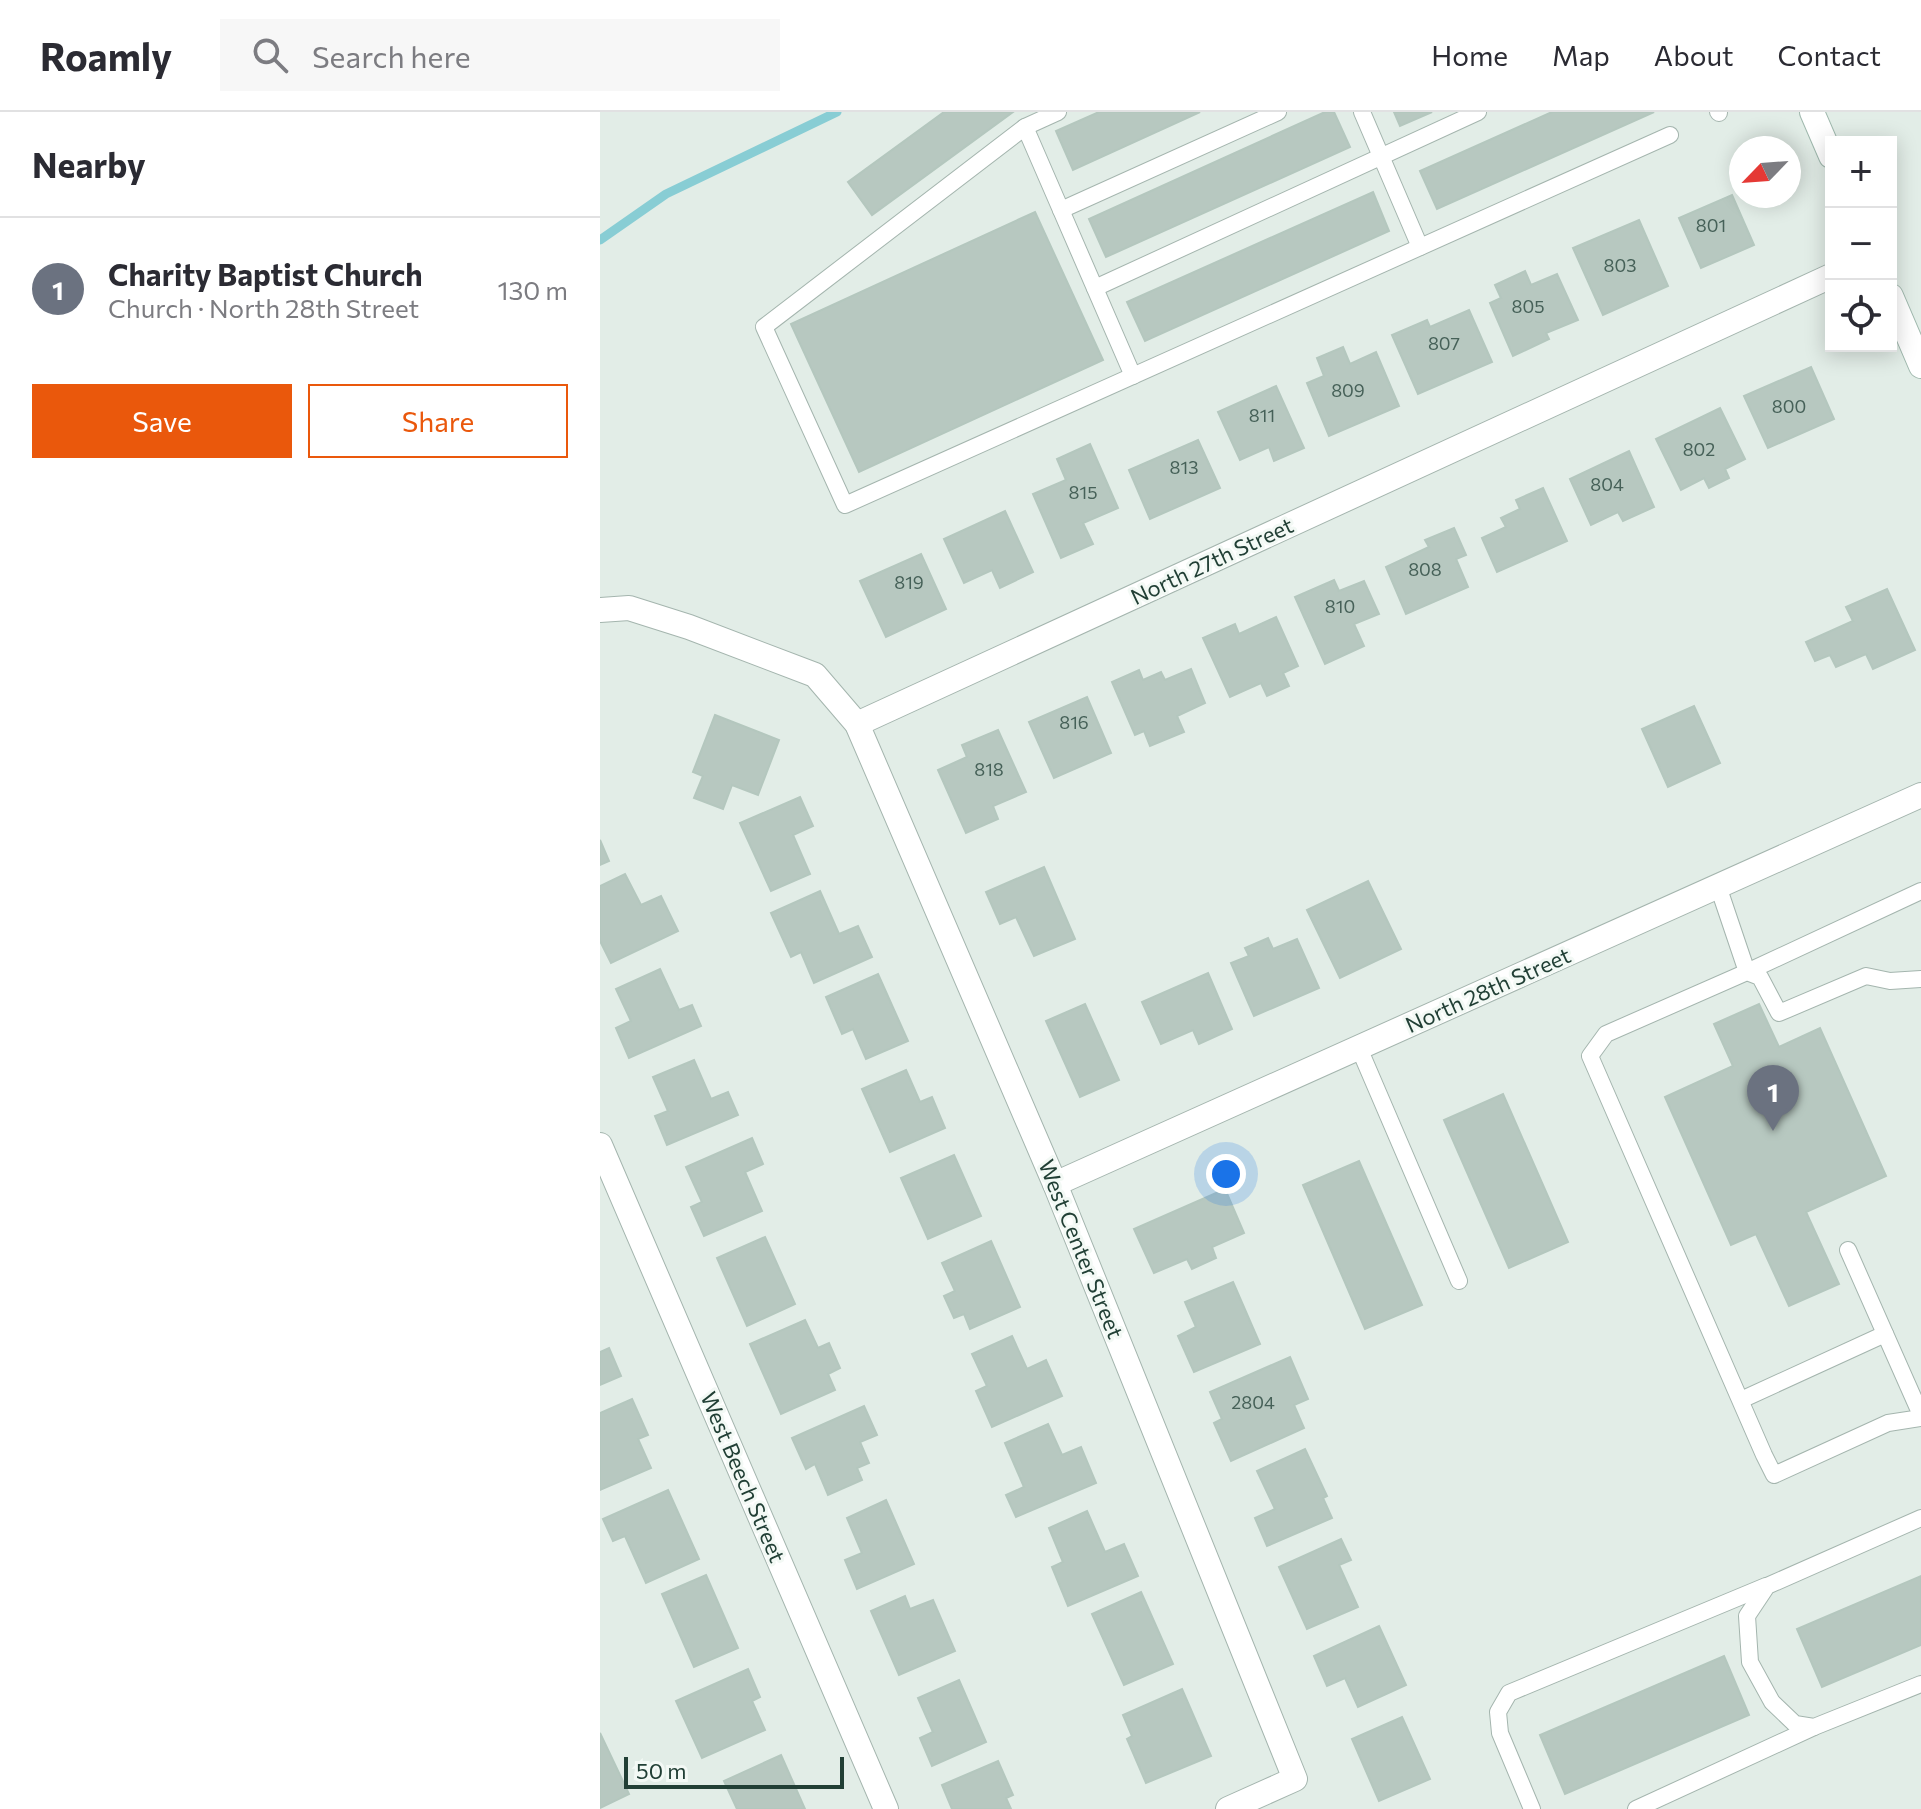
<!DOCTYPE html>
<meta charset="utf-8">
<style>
body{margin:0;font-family:Commissioner,sans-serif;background:#f7f7f7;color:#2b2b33}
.controls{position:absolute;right:24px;top:24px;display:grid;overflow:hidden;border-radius:0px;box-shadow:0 4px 20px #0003}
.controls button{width:72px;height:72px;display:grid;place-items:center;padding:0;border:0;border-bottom:2px solid #e1e1e2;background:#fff;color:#2b2b33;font:40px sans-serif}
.compass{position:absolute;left:1129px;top:24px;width:72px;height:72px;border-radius:50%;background:#fff;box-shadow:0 4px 20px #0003;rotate:245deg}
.scale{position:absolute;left:24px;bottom:20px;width:220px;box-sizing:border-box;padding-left:8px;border:4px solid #213f35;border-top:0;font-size:22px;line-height:28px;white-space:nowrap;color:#213f35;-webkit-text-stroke:6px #f3f9f5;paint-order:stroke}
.you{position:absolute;left:626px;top:1062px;width:28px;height:28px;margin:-20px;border:6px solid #fff;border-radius:50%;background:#1a73e8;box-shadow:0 0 0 12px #1a73e833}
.badge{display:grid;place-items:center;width:52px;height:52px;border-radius:50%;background:#ea580c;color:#fff;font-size:26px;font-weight:700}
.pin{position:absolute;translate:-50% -66px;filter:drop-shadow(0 2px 4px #0008)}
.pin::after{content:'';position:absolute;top:42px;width:28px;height:24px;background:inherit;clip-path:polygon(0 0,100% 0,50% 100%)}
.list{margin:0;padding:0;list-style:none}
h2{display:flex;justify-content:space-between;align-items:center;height:104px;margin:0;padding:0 32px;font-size:34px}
h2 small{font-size:26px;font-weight:400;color:#7c7c81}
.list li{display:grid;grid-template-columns:52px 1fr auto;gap:24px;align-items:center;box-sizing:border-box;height:144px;padding:0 32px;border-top:2px solid #e1e1e2}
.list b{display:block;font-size:30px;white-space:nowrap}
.list p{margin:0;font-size:26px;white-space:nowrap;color:#7c7c81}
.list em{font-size:26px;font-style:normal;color:#7c7c81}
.actions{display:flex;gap:16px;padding:24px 32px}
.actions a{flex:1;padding:18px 0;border:2px solid #ea580c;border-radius:0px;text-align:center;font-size:28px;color:#ea580c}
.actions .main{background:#ea580c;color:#fff}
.icon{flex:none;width:44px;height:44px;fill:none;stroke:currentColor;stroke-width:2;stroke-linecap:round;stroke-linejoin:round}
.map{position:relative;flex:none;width:1321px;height:1697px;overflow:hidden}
header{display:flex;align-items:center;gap:48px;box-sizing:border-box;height:112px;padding:0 40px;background:#fff;border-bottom:2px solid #e1e1e2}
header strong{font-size:38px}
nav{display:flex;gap:44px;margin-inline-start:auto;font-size:28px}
.search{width:560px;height:72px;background:#f7f7f7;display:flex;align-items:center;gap:20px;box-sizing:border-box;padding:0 28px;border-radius:0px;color:#7c7c81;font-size:30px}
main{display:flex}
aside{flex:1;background:#fff}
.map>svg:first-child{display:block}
</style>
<header>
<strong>Roamly</strong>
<div class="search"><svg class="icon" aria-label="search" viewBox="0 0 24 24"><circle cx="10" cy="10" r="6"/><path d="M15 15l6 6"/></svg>Search here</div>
<nav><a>Home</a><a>Map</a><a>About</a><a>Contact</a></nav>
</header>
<main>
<aside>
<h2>Nearby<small></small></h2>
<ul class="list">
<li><span class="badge" style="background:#6b7280">1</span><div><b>Charity Baptist Church</b><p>Church · North 28th Street</p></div><em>130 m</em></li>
</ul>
<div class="actions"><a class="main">Save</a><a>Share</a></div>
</aside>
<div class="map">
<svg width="1321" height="1697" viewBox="0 0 1321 1697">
<rect width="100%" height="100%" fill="#e2ede7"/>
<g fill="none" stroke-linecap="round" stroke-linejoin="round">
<polyline stroke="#88cdd4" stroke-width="9" points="0,128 66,82 237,0"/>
</g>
<g fill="#b7c8c0" stroke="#b4c7be" stroke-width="2">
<polygon points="344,0 413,0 272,103 248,70"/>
<polygon points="499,0 600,0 473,58 456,19"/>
<polygon points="725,0 734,0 750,35 506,145 489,107"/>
<polygon points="794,0 832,0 800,14"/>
<polygon points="952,0 1054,0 837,97 820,59"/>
<polygon points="773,80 789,119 545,229 527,190"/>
<polygon points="1132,83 1154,133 1101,156 1079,106"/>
<polygon points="435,100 503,248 259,360 191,212"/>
<polygon points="1039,108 1068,174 1003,203 973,136"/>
<polygon points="925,159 931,173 957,162 978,208 946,221 949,227 913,244 890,191 901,186 895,173"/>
<polygon points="869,198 892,250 818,282 792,223 827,208 830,215"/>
<polygon points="743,235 750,252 776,240 799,294 729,324 707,271 724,264 717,246"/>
<polygon points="1211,255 1234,307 1168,336 1144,284"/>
<polygon points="676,274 704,336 674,349 669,335 640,348 618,300"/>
<polygon points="1120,296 1145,347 1125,357 1129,366 1109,376 1104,366 1081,378 1056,327"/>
<polygon points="598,328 620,376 550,407 529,358"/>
<polygon points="490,332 518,396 483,411 493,432 461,446 433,382 466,368 457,347"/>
<polygon points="1029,339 1054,395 1023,409 1018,400 991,413 970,367"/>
<polygon points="943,376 967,429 897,460 882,426 906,415 901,406 920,397 916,388"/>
<polygon points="405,399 433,460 400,476 392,458 364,471 344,427"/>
<polygon points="854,416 866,443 856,447 868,475 806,502 786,455 829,435 825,428"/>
<polygon points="321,442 346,497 286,525 260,469"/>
<polygon points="734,468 739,479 764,469 779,502 754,512 764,534 725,552 695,485"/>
<polygon points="1287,477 1315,538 1273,557 1266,542 1236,555 1230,543 1215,549 1206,530 1253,509 1246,495"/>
<polygon points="676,505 698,554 683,561 689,574 667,584 661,571 630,585 603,526 635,512 639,522"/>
<polygon points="591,557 605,591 577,604 584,620 550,634 544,619 535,623 512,570 539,558 543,568 561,560 565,568"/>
<polygon points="487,585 511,641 454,666 429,610"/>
<polygon points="1094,594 1120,651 1068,675 1042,617"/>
<polygon points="115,603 179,628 158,683 132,673 123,697 94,686 103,664 93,660"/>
<polygon points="398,618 426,680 393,694 398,707 366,721 338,658 367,645 362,633"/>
<polygon points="200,685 213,714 193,723 210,762 171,779 140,711"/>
<polygon points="0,728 9,749 0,753"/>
<polygon points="444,755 475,827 434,844 416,805 400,812 386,780"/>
<polygon points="25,762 41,793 61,784 78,819 11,851 0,829 0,774"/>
<polygon points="768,769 801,837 740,866 707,798"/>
<polygon points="220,779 239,822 258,814 272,845 214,871 201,840 191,845 171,801"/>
<polygon points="668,826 673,837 697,827 719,876 654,904 631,851 649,844 645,836"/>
<polygon points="60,857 79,898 92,893 101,914 29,946 16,916 31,909 16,877"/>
<polygon points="608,861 632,917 599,932 593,918 561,932 542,890"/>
<polygon points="278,862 308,929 266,947 253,917 242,922 226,885"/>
<polygon points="485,892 519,968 480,985 446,909"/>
<polygon points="1159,892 1179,935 1220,916 1286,1064 1206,1100 1239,1172 1189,1194 1156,1122 1131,1133 1065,985 1133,954 1114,912"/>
<polygon points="94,948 111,987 128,980 138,1003 67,1033 55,1004 68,999 53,965"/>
<polygon points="306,958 320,990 332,985 345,1016 290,1040 262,977"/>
<polygon points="903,982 968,1130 909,1156 844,1008"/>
<polygon points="152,1026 163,1052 145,1060 162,1099 104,1124 91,1095 102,1090 86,1055"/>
<polygon points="354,1043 381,1104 328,1127 301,1066"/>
<polygon points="759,1049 822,1193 765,1217 703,1073"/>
<polygon points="625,1077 644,1121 612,1135 616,1146 592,1157 587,1147 554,1161 534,1117"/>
<polygon points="165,1125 195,1192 147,1214 117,1146"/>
<polygon points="391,1129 420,1195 370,1217 364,1202 354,1206 344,1184 355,1179 342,1151"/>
<polygon points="633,1170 660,1232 594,1260 578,1224 596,1215 585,1190"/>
<polygon points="205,1208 218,1236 229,1231 240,1256 228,1262 235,1278 181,1302 150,1232"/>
<polygon points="412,1224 427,1257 446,1248 462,1284 392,1315 376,1279 387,1274 372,1242"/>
<polygon points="9,1236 21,1264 0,1273 0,1240"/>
<polygon points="690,1245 708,1287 694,1293 704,1316 631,1349 614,1311 622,1307 610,1280"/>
<polygon points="32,1287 48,1323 38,1327 51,1356 0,1378 0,1301"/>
<polygon points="264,1294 277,1323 260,1330 269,1351 257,1356 262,1368 228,1383 215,1352 206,1357 192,1326"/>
<polygon points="448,1312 462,1343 481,1335 496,1371 416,1405 406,1383 424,1375 405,1331"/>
<polygon points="705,1337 727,1384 723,1386 732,1406 667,1434 655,1406 675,1397 657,1359"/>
<polygon points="68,1378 99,1447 46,1471 25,1424 13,1429 3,1407"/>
<polygon points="286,1388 314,1452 257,1477 245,1448 262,1441 247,1406"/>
<polygon points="487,1399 505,1440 524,1432 538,1464 468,1494 452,1455 463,1450 449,1416"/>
<polygon points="741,1427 751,1448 739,1453 758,1495 707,1517 679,1455"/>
<polygon points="106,1463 138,1536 94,1555 62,1482"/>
<polygon points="1321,1464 1321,1533 1222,1575 1197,1517"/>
<polygon points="541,1480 573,1552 524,1573 492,1502"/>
<polygon points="305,1484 310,1497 333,1488 355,1539 299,1563 271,1499"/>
<polygon points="779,1514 806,1573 758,1595 745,1566 727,1574 714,1544"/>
<polygon points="1124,1544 1149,1603 965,1682 940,1623"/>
<polygon points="148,1557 160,1585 152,1589 165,1618 102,1646 76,1589"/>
<polygon points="359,1568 386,1630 332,1654 320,1626 333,1620 318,1586"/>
<polygon points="582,1577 611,1644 546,1671 527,1627 532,1624 523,1603"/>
<polygon points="802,1605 830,1667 779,1689 752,1627"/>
<polygon points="0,1621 29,1682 0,1696"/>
<polygon points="181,1643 205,1697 137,1697 124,1669"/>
<polygon points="398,1649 413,1683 406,1686 411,1697 352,1697 342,1673"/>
</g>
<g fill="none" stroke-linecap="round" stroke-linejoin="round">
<g stroke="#a4b5ae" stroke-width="18">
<g id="service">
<polyline points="678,0 461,98 425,15 164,215 245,393 1070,23"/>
<polyline points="762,0 820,135"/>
<polyline points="1118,0 1119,1"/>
<polyline points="425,15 458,0"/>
<polyline points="461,98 533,264"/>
<polyline points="495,176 878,0"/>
<polyline points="1118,774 1147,860 1321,779"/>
<polyline points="1321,867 1290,869 1266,864 1179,901 1160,865 1147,860 1006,922 990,944 1164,1343 1174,1363 1288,1311 1321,1306"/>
<polyline points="759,936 859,1169"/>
<polyline points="1248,1138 1321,1303"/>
<polyline points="1141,1288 1285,1222"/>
<polyline points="1321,1406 1167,1474 1147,1504 1150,1550 1172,1590 1195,1612 1214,1615 1321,1572"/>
<polyline points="932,1697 900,1621 898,1600 909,1581 1166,1474"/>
<polyline points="1036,1697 1214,1615"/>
</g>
</g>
<g stroke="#a4b5ae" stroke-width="26">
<g id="minor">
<polyline points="0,498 29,496 89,515 215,563 257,612 455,1072 695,1667 628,1697"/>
<polyline points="257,612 1231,164"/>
<polyline points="0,1033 286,1697"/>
<polyline points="455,1072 1321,683"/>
</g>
</g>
<g stroke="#a0b9ae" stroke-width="26">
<g id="secondary">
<polyline points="1212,0 1231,44"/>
<polyline points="1291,184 1321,254"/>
</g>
</g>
<use href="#service" stroke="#fff" stroke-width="16"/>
<use href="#minor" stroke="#fff" stroke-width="24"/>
<use href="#secondary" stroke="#fff" stroke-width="24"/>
</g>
<g text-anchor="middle" stroke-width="6" stroke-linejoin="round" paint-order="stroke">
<g font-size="18" fill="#466158">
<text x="1111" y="120">801</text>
<text x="1020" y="160">803</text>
<text x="928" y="201">805</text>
<text x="844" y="238">807</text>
<text x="748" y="285">809</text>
<text x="1189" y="301">800</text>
<text x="662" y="310">811</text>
<text x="1099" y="344">802</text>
<text x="584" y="362">813</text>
<text x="1007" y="379">804</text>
<text x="483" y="387">815</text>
<text x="825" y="464">808</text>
<text x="309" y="477">819</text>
<text x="740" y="501">810</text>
<text x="474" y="617">816</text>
<text x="389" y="664">818</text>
<text x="653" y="1297">2804</text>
</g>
<g font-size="22" fill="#213f35" stroke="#f3f9f5">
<text transform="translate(612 449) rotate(-25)" y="8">North 27th Street</text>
<text transform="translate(888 878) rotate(-24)" y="8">North 28th Street</text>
<text transform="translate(481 1137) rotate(68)" y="8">West Center Street</text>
<text transform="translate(143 1365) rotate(67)" y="8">West Beech Street</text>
</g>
</g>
</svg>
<div class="controls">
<button>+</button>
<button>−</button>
<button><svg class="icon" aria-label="locate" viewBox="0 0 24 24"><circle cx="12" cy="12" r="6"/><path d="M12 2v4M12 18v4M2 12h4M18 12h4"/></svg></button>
</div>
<svg class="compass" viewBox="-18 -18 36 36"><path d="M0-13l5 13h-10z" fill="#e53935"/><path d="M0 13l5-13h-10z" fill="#7c7c81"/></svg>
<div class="scale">50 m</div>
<div class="you"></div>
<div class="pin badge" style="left:1173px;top:1019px;background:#6b7280">1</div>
</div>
</main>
